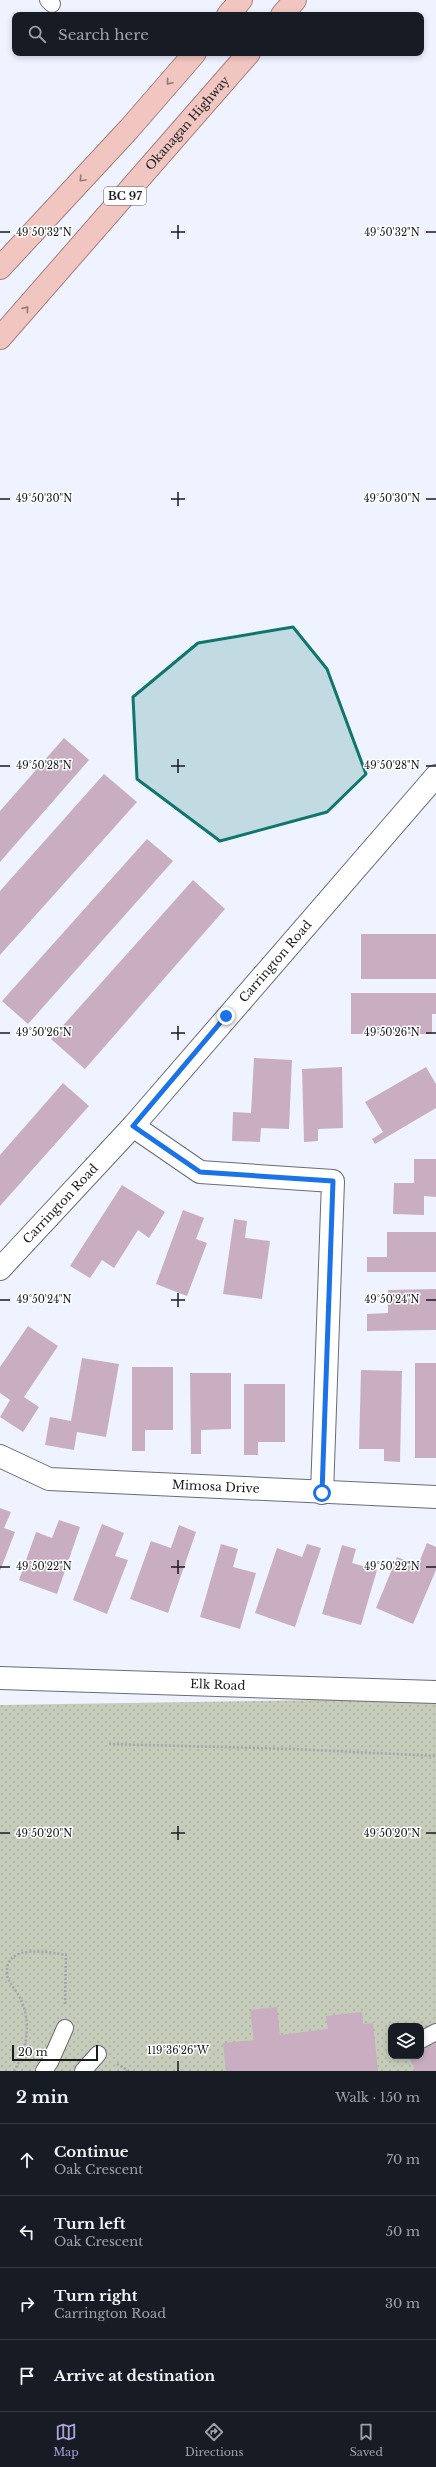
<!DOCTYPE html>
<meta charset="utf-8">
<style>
body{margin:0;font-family:"Libre Baskerville",serif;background:#20242c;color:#f1f3f6}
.controls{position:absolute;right:12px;bottom:12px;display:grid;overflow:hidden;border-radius:8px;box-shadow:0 2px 6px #0003}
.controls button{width:36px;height:36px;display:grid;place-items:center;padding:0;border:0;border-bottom:1px solid #363941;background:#171b24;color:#f1f3f6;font:20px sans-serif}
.scale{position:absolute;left:12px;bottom:10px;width:86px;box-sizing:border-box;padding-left:4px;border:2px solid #191b1f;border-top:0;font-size:11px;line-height:14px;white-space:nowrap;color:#191b1f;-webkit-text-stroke:3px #fff;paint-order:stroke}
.stop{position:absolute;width:12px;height:12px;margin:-9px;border:3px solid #1a73e8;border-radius:50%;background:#fff}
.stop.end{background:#1a73e8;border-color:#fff;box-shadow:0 1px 4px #0008}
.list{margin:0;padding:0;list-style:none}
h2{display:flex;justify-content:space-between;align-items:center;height:52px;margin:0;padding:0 16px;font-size:17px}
h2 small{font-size:13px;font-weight:400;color:#9ea1a6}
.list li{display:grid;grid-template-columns:26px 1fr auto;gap:12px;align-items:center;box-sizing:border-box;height:72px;padding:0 16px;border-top:1px solid #363941}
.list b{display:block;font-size:15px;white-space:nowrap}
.list p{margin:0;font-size:13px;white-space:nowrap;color:#9ea1a6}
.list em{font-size:13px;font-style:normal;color:#9ea1a6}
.icon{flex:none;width:22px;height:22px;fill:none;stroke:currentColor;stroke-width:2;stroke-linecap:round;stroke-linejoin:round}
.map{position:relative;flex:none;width:436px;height:2071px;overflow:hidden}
.search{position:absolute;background:#171b24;box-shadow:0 2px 6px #0003;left:12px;right:12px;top:12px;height:44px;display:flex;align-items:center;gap:10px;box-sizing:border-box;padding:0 14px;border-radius:8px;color:#9ea1a6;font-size:15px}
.sheet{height:340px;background:#171b24}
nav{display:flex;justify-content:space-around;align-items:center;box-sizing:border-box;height:56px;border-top:1px solid #363941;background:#171b24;font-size:11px;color:#9ea1a6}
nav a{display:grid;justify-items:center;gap:2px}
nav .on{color:#ada1d9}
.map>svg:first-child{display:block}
</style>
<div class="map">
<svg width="436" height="2071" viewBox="0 0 436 2071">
<defs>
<pattern id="grass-dots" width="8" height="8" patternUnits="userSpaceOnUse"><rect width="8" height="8" fill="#c5ccba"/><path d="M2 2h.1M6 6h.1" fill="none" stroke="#a9af9f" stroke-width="1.8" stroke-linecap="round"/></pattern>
</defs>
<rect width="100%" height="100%" fill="#eff3ff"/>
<path fill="url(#grass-dots)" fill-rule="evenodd" d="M436,1698V2071H0V1705ZM391,2026H421V2056H391Z"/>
<g fill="#c9aec2">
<polygon points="64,738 89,760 0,862 0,811"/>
<polygon points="104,774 137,802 0,955 0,891"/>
<polygon points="147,839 173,861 28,1024 2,1001"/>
<polygon points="193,880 225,909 85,1069 51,1039"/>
<rect x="361" y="934" width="75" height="45"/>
<polygon points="351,993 436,993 436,1014 432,1014 432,1034 351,1034"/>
<polygon points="254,1058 292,1060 289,1129 261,1128 260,1142 232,1141 233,1112 251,1113"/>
<polygon points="342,1067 343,1128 318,1129 318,1141 304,1142 302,1069"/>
<polygon points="426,1067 436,1084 436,1108 375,1144 372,1139 383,1132 365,1102"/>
<polygon points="63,1083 89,1106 0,1206 0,1155"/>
<polygon points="414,1159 436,1159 436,1197 424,1196 424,1215 393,1214 394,1183 414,1183"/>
<polygon points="122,1185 165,1212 149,1238 138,1230 114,1268 102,1260 90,1278 70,1266"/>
<polygon points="183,1210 204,1218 196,1239 207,1243 187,1296 156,1284"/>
<polygon points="234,1219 247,1221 245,1238 270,1241 262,1299 223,1294"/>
<polygon points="387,1232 436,1232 436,1272 367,1272 367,1257 387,1257"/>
<polygon points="436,1289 436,1330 367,1331 367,1314 388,1313 388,1290"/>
<polygon points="28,1326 58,1346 24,1397 39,1407 23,1432 0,1417 10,1400 0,1393 0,1367"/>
<polygon points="82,1358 119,1364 106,1437 77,1432 74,1450 45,1445 50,1417 71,1421"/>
<rect x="415" y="1363" width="21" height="95"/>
<polygon points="132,1367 173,1367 173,1430 145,1430 145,1451 132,1451"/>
<polygon points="361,1370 402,1371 400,1462 384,1461 384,1449 359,1449"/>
<polygon points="190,1373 231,1373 231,1429 201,1430 201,1454 191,1454"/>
<polygon points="244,1384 285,1384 285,1442 258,1442 258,1455 244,1455"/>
<polygon points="0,1508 11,1512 4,1528 15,1532 0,1571"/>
<polygon points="59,1520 80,1527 57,1594 19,1580 36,1532 52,1538"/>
<polygon points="102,1524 124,1533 115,1556 128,1560 107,1614 73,1600"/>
<polygon points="179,1525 196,1532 168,1613 130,1599 151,1541 171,1548"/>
<polygon points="427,1543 436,1547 436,1570 413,1624 376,1608 397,1557 418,1565"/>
<polygon points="221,1544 238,1549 233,1567 256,1573 240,1629 200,1617"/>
<polygon points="307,1544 321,1548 295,1627 255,1613 277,1548 302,1557"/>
<polygon points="342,1545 356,1549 352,1563 377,1570 361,1625 322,1614"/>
<polygon points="277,2007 280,2035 328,2029 326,2016 362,2012 363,2024 373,2023 378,2071 226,2071 223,2043 254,2040 250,2010"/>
<polygon points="436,2043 436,2071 416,2071 409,2058 421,2056 421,2051"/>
</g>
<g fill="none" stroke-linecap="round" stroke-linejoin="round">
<g stroke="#696c76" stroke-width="18">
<g id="service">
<polyline points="48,0 52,4"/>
<polyline points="421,2040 436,2032"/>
<polyline points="44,2071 50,2062 65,2028"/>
<polyline points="83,2071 98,2054"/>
</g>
</g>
<g stroke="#696c76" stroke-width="24">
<g id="minor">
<polyline points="133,1126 200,1172 333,1181 322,1493"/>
<path id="s1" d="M0,1269L133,1126L436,776"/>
<path id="s2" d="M0,1456L49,1479L436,1497"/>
</g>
</g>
<g stroke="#696c76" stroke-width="24">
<g id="tertiary">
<path id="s3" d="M0,1678L436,1692"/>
</g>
</g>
<g stroke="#a4817e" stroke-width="24">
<g id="trunk">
<polyline points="228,15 241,0"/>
<polyline points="282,15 295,0"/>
<polyline points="0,268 129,129 195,53"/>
<path id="s4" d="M0,338L249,53"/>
</g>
</g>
<g stroke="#a2a5ae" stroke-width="2.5" stroke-dasharray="2 2" stroke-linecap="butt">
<polyline points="109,1744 294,1749 436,1756"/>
<polyline points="117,2064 129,2071"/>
<path d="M14,2071C27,2051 32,2020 20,1998C17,1991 7,1981 7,1974C4,1943 49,1952 66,1955L65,2005"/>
</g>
<use href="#service" stroke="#fff" stroke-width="16"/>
<use href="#minor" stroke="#fff" stroke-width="22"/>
<use href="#tertiary" stroke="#fff" stroke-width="22"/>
<use href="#trunk" stroke="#f2c6c0" stroke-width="22"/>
</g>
<defs><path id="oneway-chevron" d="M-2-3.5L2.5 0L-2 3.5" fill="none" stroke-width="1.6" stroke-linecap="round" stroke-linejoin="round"/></defs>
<g stroke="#907978">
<use href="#oneway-chevron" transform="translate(169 82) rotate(131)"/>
<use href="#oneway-chevron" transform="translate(82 179) rotate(133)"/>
<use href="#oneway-chevron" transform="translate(26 309) rotate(-49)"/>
</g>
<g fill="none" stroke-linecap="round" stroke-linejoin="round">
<polyline stroke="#1a73e8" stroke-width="5" points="226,1016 133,1126 200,1172 333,1181 322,1493"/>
</g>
<path fill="#0f766e" fill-opacity="0.2" stroke="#0f766e" stroke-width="3" stroke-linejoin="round" d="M293,627L327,669L366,774L327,812L220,841L137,779L133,697L198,643Z"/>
<path fill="none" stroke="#191b1f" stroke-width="1.5" d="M178,225V239M0,232H10M171,232H185M426,232H436M178,492V506M0,499H10M171,499H185M426,499H436M178,759V773M0,766H10M171,766H185M426,766H436M178,1026V1040M0,1033H10M171,1033H185M426,1033H436M178,1293V1307M0,1300H10M171,1300H185M426,1300H436M178,1560V1574M0,1567H10M171,1567H185M426,1567H436M178,1826V1840M0,1833H10M171,1833H185M426,1833H436M178,2061V2071"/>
<g text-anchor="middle" stroke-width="3" stroke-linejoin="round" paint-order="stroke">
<rect fill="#fff" stroke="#5e5f62" stroke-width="1" x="104" y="187" width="42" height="18" rx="3"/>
<g font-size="11" font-weight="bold" fill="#191b1f">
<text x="125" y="200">BC 97</text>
</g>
<g font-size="12" fill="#191b1f" stroke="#fff">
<text dy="4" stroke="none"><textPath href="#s4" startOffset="285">Okanagan Highway</textPath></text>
<text dy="4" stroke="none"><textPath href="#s1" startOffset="413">Carrington Road</textPath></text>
<text dy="4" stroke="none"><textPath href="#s1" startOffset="89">Carrington Road</textPath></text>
<text dy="4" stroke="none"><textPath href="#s2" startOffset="221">Mimosa Drive</textPath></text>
<text dy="4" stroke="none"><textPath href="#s3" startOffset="218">Elk Road</textPath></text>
</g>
</g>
<g font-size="10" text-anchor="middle" fill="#191b1f" stroke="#fff" stroke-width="3" stroke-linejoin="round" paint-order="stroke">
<text x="44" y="236">49°50'32"N</text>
<text x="392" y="236">49°50'32"N</text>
<text x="44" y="502">49°50'30"N</text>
<text x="392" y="502">49°50'30"N</text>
<text x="44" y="769">49°50'28"N</text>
<text x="392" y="769">49°50'28"N</text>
<text x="44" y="1036">49°50'26"N</text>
<text x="392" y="1036">49°50'26"N</text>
<text x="44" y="1303">49°50'24"N</text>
<text x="392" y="1303">49°50'24"N</text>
<text x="44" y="1570">49°50'22"N</text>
<text x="392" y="1570">49°50'22"N</text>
<text x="44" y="1837">49°50'20"N</text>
<text x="392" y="1837">49°50'20"N</text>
<text x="178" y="2054">119°36'26"W</text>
</g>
</svg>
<div class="controls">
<button><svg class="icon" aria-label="layers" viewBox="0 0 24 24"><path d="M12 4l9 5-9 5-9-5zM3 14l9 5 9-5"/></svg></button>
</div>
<div class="scale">20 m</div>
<div class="stop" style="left:322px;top:1493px"></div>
<div class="stop end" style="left:226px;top:1016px"></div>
<div class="search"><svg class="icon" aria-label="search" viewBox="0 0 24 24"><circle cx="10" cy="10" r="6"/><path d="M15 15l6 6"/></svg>Search here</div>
</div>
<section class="sheet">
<h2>2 min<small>Walk · 150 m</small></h2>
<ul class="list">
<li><svg class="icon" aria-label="ahead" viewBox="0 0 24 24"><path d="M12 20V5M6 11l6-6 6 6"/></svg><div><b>Continue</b><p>Oak Crescent</p></div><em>70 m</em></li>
<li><svg class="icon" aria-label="left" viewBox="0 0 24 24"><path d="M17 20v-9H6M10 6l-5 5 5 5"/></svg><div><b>Turn left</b><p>Oak Crescent</p></div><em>50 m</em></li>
<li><svg class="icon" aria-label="right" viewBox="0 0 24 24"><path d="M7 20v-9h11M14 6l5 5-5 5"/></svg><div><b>Turn right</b><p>Carrington Road</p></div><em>30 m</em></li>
<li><svg class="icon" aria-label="arrive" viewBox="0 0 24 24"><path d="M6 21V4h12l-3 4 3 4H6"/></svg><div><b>Arrive at destination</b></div></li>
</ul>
</section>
<nav>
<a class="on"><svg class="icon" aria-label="map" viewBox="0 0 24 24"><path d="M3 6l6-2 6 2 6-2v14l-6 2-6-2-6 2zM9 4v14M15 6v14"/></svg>Map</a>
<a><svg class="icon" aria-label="directions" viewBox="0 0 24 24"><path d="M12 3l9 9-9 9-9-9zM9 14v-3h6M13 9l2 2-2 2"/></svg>Directions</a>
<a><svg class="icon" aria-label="saved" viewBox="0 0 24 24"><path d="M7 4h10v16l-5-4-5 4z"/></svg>Saved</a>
</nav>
